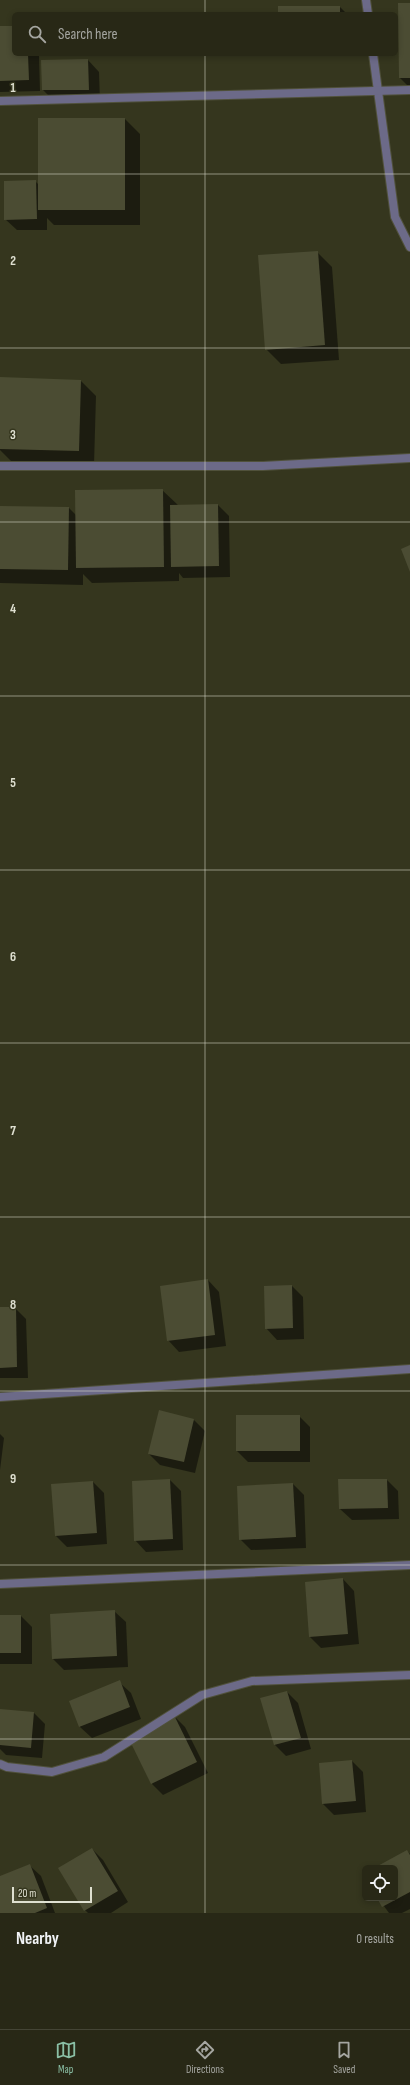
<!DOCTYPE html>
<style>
body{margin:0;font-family:"Sofia Sans Condensed",sans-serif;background:#30301f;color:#f1f3f6}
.controls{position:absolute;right:12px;bottom:12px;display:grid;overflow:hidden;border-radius:6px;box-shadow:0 2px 6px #0003}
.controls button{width:36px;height:36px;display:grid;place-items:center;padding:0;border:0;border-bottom:1px solid #444435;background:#282816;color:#f1f3f6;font:20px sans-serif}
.scale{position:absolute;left:12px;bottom:10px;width:80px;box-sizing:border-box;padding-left:4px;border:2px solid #dfe0d1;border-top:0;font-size:11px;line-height:14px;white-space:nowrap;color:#dfe0d1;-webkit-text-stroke:3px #35361e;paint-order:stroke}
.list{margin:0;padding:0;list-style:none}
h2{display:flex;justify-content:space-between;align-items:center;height:52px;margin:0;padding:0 16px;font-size:17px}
h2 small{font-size:13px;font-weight:400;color:#a5a6a1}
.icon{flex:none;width:22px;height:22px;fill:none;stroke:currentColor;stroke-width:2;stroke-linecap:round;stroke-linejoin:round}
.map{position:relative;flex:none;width:410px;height:1913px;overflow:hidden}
.search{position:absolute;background:#282816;box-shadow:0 2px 6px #0003;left:12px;right:12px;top:12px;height:44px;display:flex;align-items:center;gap:10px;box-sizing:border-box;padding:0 14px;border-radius:6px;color:#a5a6a1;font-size:15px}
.sheet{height:116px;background:#282816}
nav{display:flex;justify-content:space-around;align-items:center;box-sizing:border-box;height:56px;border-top:1px solid #444435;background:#282816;font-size:11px;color:#a5a6a1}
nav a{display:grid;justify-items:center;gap:2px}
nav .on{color:#8abfa5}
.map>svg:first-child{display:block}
</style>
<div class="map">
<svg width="410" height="1913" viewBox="0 0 410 1913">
<rect width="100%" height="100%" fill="#35361e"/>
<g fill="#0007">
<polygon points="410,4 410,88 400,78"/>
<polygon points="340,7 347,14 279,14"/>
<polygon points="0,27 14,27 14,54 39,54 40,91 0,92"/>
<polygon points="88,60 99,72 100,101 54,101 43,90"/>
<polygon points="125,119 140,134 140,225 54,225 47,218 47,230 17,230 5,219 35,181 39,185"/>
<polygon points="317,252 332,267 339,360 281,364 266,349"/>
<polygon points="0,378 81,381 96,396 94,465 13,463 0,450"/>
<polygon points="162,490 178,505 218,505 229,516 230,577 183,578 179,573 179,581 92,583 83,574 83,585 0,583 0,507 69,508 76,515"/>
<polygon points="208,1280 219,1292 226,1346 179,1352 168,1340"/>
<polygon points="292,1286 303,1297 304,1339 277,1340 266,1328"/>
<polygon points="0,1308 15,1308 26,1319 28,1378 0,1378"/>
<polygon points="299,1416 310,1427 310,1462 248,1462 237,1451"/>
<polygon points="194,1420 205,1431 195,1473 160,1465 149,1454"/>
<polygon points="0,1434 4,1438 0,1470"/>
<polygon points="170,1480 181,1491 183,1550 146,1552 135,1540"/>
<polygon points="387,1480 398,1491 399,1519 352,1520 340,1509"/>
<polygon points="93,1482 104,1493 107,1544 67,1547 56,1536"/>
<polygon points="293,1484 304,1495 306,1548 251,1550 240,1539 238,1487"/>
<polygon points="343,1579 354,1591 359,1644 321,1648 310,1637"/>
<polygon points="114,1611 126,1622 128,1667 64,1670 53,1659"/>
<polygon points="0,1616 21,1616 32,1627 32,1664 0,1664"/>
<polygon points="119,1682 131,1693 141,1719 92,1738 80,1727 70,1701"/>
<polygon points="287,1692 298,1703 311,1749 286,1756 275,1745"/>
<polygon points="0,1710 34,1713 45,1724 42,1758 6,1755 0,1749"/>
<polygon points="174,1716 185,1727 208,1773 163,1795 152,1784"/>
<polygon points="352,1761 363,1772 366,1812 334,1815 323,1804"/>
<polygon points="92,1849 103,1860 128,1902 111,1913 88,1913 85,1910"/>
<polygon points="407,1851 410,1854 410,1909 402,1913 389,1913 378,1898 395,1898 395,1868 376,1868"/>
<polygon points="29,1865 41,1876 55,1913 0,1913 0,1877"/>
</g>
<g fill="#4b4c33">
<polygon points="398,3 410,3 410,78 399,78"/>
<rect x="278" y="6" width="62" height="8"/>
<polygon points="0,26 14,26 14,54 28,54 29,80 0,81"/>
<polygon points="88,59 89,90 42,90 41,60"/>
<rect x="38" y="118" width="87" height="92"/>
<polygon points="36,180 37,219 4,220 4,181"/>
<polygon points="318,251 325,345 265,350 258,255"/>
<polygon points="0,377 81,380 79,451 0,449"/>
<polygon points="163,489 164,567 76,568 75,490"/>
<polygon points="218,504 219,566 171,567 170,505"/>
<polygon points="0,506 69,507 68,570 0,569"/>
<polygon points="410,545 410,572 401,549"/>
<polygon points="208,1279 215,1335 167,1341 160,1286"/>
<polygon points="292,1285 293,1328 265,1329 264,1286"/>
<polygon points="0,1307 16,1307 17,1367 0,1368"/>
<polygon points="159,1410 194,1419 184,1462 148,1454"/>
<rect x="236" y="1415" width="64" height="36"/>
<polygon points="170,1479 173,1539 134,1541 132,1481"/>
<polygon points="338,1479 387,1479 388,1508 339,1509"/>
<polygon points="93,1481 97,1533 55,1536 51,1484"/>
<polygon points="293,1483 296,1537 239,1540 237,1486"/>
<polygon points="343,1578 348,1634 309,1637 305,1582"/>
<polygon points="115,1610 117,1656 52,1659 50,1614"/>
<rect x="0" y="1615" width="21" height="38"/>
<polygon points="120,1680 130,1707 79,1727 69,1701"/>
<polygon points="287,1691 301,1738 274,1745 260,1698"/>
<polygon points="0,1709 34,1712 31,1748 0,1745"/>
<polygon points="174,1715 197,1762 151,1784 128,1737"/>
<polygon points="352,1760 356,1801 322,1804 319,1763"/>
<polygon points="92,1848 118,1891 84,1911 58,1868"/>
<polygon points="407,1850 410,1855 410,1892 382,1907 377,1898 395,1898 395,1868 374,1868"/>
<polygon points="30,1864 47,1908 35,1913 0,1913 0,1876"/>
</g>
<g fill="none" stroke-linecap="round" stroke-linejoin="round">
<g stroke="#50513b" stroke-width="10">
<g id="minor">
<polyline points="366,0 368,14"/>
<polyline points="373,54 395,217 410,247"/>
<polyline points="0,101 410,90"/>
<polyline points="0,466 263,466 410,458"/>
<polyline points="0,1397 410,1369"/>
<polyline points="0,1584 410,1565"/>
<polyline points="0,1764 7,1767 52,1772 104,1757 202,1695 252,1681 410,1675"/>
</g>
</g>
<use href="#minor" stroke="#6c6a88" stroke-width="8"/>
</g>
<path fill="none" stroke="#dfe0d1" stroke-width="1" stroke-opacity="0.55" d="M205,0V14M205,54V1913M0,174H410M0,348H410M0,522H410M0,696H410M0,870H410M0,1043H410M0,1217H410M0,1391H410M0,1565H410M0,1739H410"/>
<g font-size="13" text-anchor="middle" font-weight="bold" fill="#dfe0d1" stroke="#35361e" stroke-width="3" stroke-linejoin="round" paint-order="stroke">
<text x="13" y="92">1</text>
<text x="13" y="265">2</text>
<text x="13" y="439">3</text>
<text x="13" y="613">4</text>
<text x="13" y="787">5</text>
<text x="13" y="961">6</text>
<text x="13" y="1135">7</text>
<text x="13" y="1309">8</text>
<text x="13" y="1483">9</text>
</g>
</svg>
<div class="controls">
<button><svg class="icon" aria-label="locate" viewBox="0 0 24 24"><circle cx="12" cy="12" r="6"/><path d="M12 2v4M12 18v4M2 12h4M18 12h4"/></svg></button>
</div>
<div class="scale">20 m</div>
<div class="search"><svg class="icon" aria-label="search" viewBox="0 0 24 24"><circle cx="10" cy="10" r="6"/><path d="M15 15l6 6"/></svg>Search here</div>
</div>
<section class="sheet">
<h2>Nearby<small>0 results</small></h2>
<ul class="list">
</ul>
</section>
<nav>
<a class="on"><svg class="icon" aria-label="map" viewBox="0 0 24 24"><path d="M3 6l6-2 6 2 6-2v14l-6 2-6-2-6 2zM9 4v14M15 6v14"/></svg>Map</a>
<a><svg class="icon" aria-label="directions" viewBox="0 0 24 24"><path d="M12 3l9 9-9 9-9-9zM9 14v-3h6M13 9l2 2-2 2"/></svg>Directions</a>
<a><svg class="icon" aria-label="saved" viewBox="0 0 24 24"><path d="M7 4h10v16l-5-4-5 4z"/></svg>Saved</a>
</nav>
